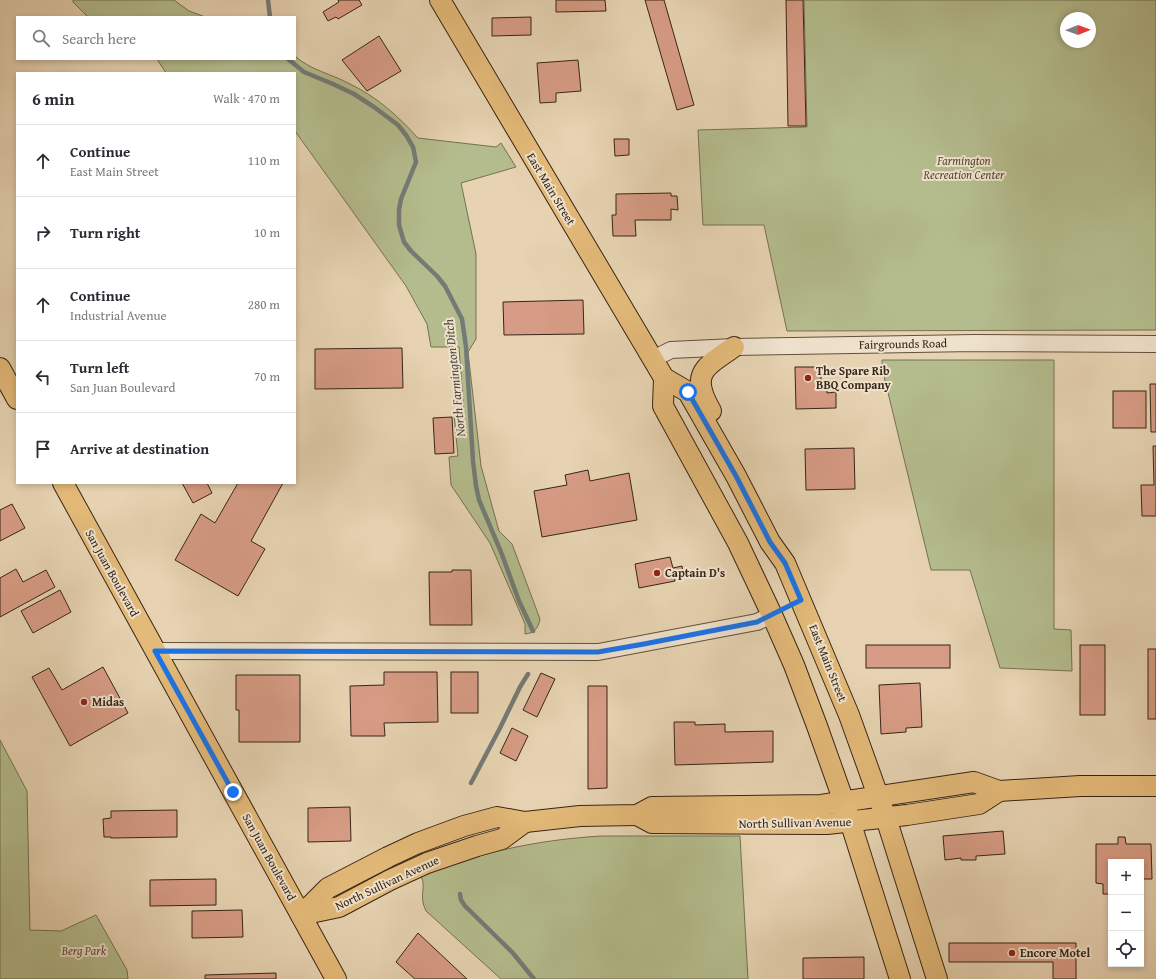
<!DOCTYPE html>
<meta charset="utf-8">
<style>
body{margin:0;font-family:"Gentium Book Plus",serif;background:#f7f7f7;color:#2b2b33}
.controls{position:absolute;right:12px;bottom:12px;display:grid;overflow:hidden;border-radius:0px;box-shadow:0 2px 6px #0003}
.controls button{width:36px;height:36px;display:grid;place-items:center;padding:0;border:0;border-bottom:1px solid #e1e1e2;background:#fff;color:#2b2b33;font:20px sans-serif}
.compass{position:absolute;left:1060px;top:12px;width:36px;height:36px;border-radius:50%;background:#fff;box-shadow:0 2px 6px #0003;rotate:89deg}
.stop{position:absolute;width:12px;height:12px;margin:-9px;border:3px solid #1a73e8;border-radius:50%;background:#fff}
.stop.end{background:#1a73e8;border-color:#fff;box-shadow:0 1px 4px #0008}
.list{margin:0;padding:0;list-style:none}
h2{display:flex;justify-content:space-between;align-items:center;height:52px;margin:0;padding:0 16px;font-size:17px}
h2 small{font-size:13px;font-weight:400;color:#7c7c81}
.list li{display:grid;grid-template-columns:26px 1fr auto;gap:12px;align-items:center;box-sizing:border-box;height:72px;padding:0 16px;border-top:1px solid #e1e1e2}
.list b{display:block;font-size:15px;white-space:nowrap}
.list p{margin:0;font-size:13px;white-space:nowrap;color:#7c7c81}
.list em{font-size:13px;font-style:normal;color:#7c7c81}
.icon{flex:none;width:22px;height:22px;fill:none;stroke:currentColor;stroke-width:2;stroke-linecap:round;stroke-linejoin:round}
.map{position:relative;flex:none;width:1156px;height:979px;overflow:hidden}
.search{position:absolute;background:#fff;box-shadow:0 2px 6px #0003;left:16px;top:16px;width:280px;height:44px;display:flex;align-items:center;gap:10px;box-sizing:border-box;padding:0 14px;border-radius:0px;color:#7c7c81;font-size:15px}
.panel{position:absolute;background:#fff;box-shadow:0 2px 6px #0003;left:16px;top:72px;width:280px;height:412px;border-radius:0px}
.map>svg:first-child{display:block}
</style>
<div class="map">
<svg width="1156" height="979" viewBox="0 0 1156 979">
<rect width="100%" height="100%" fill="#e7d3b2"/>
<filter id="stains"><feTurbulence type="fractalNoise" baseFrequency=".005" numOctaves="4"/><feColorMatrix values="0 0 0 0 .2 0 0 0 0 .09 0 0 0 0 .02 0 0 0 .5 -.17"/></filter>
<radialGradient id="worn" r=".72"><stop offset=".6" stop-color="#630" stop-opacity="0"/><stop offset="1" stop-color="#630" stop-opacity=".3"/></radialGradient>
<g fill="#b4bc8d" stroke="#767052" fill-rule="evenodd">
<polygon points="73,0 174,0 189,11 205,17 88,17 73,2"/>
<path d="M804,0H1156V330L787,331L764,225H703L698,130L807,127ZM1066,18H1090V42H1066Z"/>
<path d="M295,56C310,70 332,74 350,84C377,97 398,116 418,138L496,147L501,143L516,167L461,183L476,254V339L468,352L481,466L499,531L512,544L540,619C538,628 535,633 525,634V624L490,543L451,485L449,457L458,456L454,416L464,415L459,347H431L427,324L406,286L295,131V73H166L157,59H295Z"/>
<polygon points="882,360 1054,360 1054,629 1071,630 1072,671 1000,668 970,570 931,570 882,368"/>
<polygon points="0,740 27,791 30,930 61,931 96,915 127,970 128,979 0,979"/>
<path d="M601,836H740L748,979H501L426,911C418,895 427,888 421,876C480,852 537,840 601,836Z"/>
</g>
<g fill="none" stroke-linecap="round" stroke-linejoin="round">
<g stroke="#747b77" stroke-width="4.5">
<polyline points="268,0 270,17"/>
<polyline points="288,59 304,72 333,84 354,94 374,107 398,125 406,135 413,147 416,162 401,199 399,210 399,225 404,242 411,251 437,276 445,286 462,319 466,347 473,461 476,486 479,500 501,552 519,601 533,631"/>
<polyline points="471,783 500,728 520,687 528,674"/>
<polyline points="460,894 461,900 465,906 512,952 534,979"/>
</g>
</g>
<g fill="#d79c85" stroke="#372516">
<polygon points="338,0 359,0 362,5 338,19 336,17 328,21 323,12 339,2"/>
<polygon points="556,0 605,0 606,11 556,12"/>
<polygon points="645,0 664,0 694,105 677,110"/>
<polygon points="786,0 803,0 806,126 788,126"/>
<polygon points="531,17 531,35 492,36 492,18"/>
<polygon points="379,36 401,71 367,91 342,60"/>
<polygon points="578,60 581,91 556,93 556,102 540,103 537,63"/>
<polygon points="614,139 629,139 629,155 615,156"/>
<polygon points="671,193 671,196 677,196 678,210 671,209 671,220 635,220 636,236 613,236 612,215 616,215 616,194"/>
<polygon points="583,300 584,334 504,335 503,302"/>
<polygon points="402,348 403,388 315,389 315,349"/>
<polygon points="795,367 821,367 821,388 827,388 827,393 836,392 836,408 796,409"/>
<polygon points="1150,384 1156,384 1156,432 1151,432"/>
<rect x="1113" y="391" width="33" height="37"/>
<polygon points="452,417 454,453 435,454 433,418"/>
<polygon points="1153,446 1156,446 1156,516 1142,516 1141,485 1154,485"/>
<polygon points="854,448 855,489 806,490 805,449"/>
<polygon points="588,470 590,481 629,473 637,520 542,537 534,491 567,485 565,475"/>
<polygon points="182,483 207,483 212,493 193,503"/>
<polygon points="238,483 283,483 251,541 265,549 238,596 175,560 201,514 215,523"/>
<polygon points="12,504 25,528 0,541 0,510"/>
<polygon points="670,557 673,568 682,566 683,572 674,574 675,581 639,588 635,564"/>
<polygon points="16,569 23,582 46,570 55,587 0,617 0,578"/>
<polygon points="452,570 471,570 472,625 430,625 429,572 452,572"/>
<polygon points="60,590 71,612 33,633 21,611"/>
<rect x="866" y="645" width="84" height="23"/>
<rect x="1080" y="645" width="25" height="70"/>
<rect x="1148" y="649" width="8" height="70"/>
<polygon points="103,667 128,713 70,746 32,677 49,668 62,690"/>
<polygon points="384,672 437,672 438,722 384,723 385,736 351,736 350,686 384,685"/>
<rect x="451" y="672" width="27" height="41"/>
<polygon points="541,673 555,679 537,717 523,710"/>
<polygon points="236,675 300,675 300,742 239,742 239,710 236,710"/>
<polygon points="920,683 922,727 906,728 906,732 881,734 879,685"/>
<polygon points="588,686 607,686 607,788 588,789"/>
<polygon points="674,722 695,722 695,725 725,724 725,732 773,731 773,762 675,765"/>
<polygon points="512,728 528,736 516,761 500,753"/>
<polygon points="350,807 351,841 308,842 308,808"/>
<polygon points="177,810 177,837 111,838 111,837 104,837 103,819 111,818 111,811"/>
<polygon points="1003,831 1005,854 976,856 976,860 961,860 961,858 945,860 943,836"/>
<polygon points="1118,837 1125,837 1126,844 1151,844 1152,879 1141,879 1141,862 1111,862 1111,894 1103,894 1103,884 1096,883 1096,844 1118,844"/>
<polygon points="216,879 216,905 150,906 150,880"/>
<polygon points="242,910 243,937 192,938 192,911"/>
<polygon points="418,933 467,979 415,979 396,962"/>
<polygon points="949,943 1076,943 1076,979 1053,979 1053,962 949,962"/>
<polygon points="864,957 864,979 803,979 803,958"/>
<polygon points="276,973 276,979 205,979 205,975"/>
</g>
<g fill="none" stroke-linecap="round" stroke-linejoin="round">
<g stroke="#63503d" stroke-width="18">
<g id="minor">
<polyline points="653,359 671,350 734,347 974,343 1156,344"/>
<polyline points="155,651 598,652 757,622 772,615"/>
</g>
</g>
<g stroke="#372516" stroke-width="22">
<g id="major">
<polyline points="440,0 664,378 688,392 736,476 770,542 785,563 849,715 886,818 937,979"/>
<polyline points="0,368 17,399"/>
<polyline points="664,378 663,406 738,543 772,615 794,665 817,726 844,802 900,979"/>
<path d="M711,411C690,374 703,368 734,347"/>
<polyline points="63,483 336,979"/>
<polyline points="637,815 652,823 827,824 907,815 979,804 999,791"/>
<polyline points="301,915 328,888 388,857 418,843 464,826 497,817 525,822 580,816 637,815 652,807 821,805 974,782 999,791 1080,786 1156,786"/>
<polyline points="301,915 339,907 390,880 427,863 477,846 502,839 525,822"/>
</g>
</g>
<use href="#minor" stroke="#efe2cd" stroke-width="16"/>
<use href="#major" stroke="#e4ba79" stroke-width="20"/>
</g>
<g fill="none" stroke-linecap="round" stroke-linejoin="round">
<polyline stroke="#1a73e8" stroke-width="5" points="233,792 155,651 598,652 644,644 757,622 801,600 785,563 770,542 736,476 688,392"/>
</g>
<g fill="#8f2418" stroke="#efe2cd" stroke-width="1.5">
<circle cx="808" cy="378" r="4"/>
<circle cx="657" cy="573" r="4"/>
<circle cx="84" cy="702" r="4"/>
<circle cx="1012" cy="953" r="4"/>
</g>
<g text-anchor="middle" stroke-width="4" stroke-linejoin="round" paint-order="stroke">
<g font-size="12" font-style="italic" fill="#564b34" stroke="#efe2cd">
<text x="964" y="165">Farmington<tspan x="964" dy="14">Recreation Center</tspan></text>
<text x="84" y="955">Berg Park</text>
</g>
<g font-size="12" fill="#372516" stroke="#efe2cd">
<text transform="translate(551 189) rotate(59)" y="4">East Main Street</text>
<text transform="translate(903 344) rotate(-1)" y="4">Fairgrounds Road</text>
<text transform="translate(112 573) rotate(61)" y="4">San Juan Boulevard</text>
<text transform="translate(828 663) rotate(68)" y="4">East Main Street</text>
<text transform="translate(795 823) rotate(-1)" y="4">North Sullivan Avenue</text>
<text transform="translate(269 857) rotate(61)" y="4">San Juan Boulevard</text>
<text transform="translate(387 883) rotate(-25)" y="4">North Sullivan Avenue</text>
</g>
<g font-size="12" font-weight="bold" fill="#372516" stroke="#efe2cd" text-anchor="start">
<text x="816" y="375">The Spare Rib<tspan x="816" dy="14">BBQ Company</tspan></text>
<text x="665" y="577">Captain D's</text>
<text x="92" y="706">Midas</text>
<text x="1020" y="957">Encore Motel</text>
</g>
<g font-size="13" font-style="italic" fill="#50493e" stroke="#efe2cd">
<text transform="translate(454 378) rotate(-96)" y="5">North Farmington Ditch</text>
</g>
</g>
<rect width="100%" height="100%" filter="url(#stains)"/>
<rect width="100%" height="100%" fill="url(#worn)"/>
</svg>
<div class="controls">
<button>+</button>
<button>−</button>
<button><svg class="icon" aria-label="locate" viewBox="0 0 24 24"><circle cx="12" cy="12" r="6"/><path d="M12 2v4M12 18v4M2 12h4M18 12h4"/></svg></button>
</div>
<svg class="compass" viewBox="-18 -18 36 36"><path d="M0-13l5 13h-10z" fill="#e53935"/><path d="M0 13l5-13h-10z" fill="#7c7c81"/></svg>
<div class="stop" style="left:688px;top:392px"></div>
<div class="stop end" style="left:233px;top:792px"></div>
<div class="search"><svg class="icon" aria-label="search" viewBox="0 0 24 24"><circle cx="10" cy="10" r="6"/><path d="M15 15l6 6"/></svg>Search here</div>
<section class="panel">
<h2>6 min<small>Walk · 470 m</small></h2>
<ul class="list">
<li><svg class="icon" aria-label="ahead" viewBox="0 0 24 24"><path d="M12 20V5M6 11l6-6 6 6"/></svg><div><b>Continue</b><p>East Main Street</p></div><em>110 m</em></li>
<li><svg class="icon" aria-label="right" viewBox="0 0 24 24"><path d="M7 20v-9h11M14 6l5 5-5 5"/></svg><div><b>Turn right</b></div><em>10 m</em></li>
<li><svg class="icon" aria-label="ahead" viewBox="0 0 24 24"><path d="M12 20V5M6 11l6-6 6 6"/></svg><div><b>Continue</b><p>Industrial Avenue</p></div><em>280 m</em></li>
<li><svg class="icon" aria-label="left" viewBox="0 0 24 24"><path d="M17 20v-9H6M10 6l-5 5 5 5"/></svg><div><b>Turn left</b><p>San Juan Boulevard</p></div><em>70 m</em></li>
<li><svg class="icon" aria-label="arrive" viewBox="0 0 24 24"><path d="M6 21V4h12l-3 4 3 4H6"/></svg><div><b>Arrive at destination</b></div></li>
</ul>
</section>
</div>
